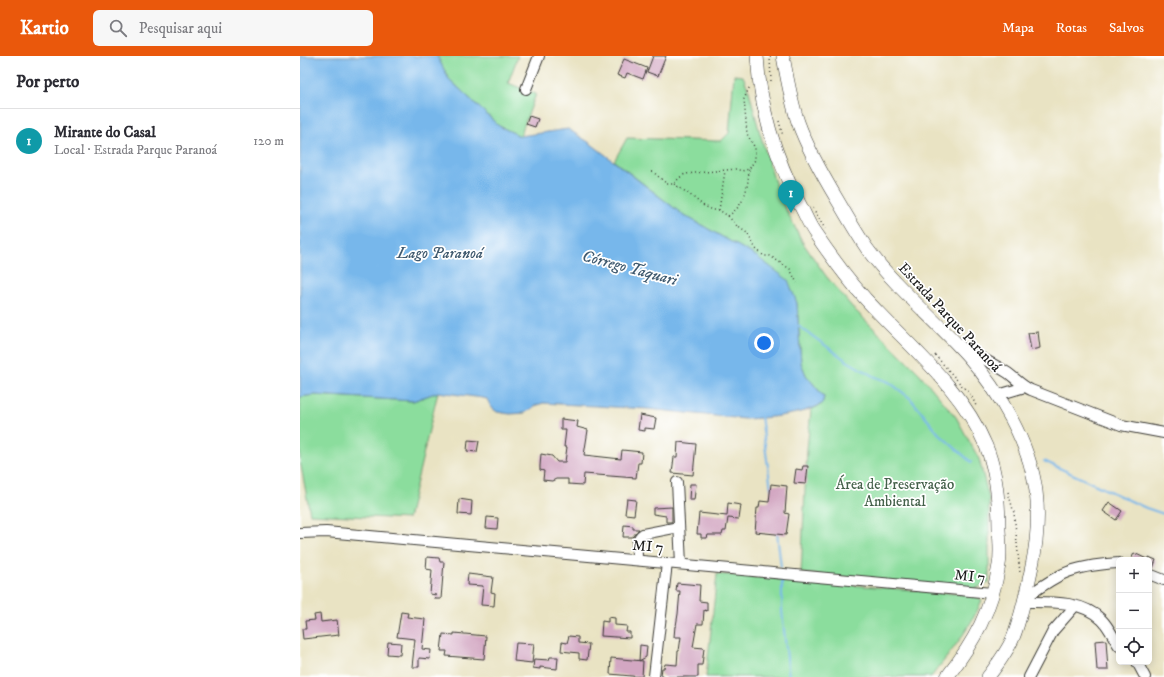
<!DOCTYPE html>
<html lang="pt">
<meta charset="utf-8">
<style>
body{margin:0;font-family:"IM FELL DW Pica",serif;background:#f7f7f7;color:#2b2b33}
.controls{position:absolute;right:12px;bottom:12px;display:grid;overflow:hidden;border-radius:6px;box-shadow:0 2px 10px #0003}
.controls button{width:36px;height:36px;display:grid;place-items:center;padding:0;border:0;border-bottom:1px solid #e1e1e2;background:#fff;color:#2b2b33;font:20px sans-serif}
.you{position:absolute;left:464px;top:287px;width:14px;height:14px;margin:-10px;border:3px solid #fff;border-radius:50%;background:#1a73e8;box-shadow:0 0 0 6px #1a73e833}
.badge{display:grid;place-items:center;width:26px;height:26px;border-radius:50%;background:#ea580c;color:#fff;font-size:13px;font-weight:700}
.pin{position:absolute;translate:-50% -33px;filter:drop-shadow(0 1px 2px #0008)}
.pin::after{content:'';position:absolute;top:21px;width:14px;height:12px;background:inherit;clip-path:polygon(0 0,100% 0,50% 100%)}
.list{margin:0;padding:0;list-style:none}
h2{display:flex;justify-content:space-between;align-items:center;height:52px;margin:0;padding:0 16px;font-size:17px}
h2 small{font-size:13px;font-weight:400;color:#7c7c81}
.list li{display:grid;grid-template-columns:26px 1fr auto;gap:12px;align-items:center;box-sizing:border-box;height:64px;padding:0 16px;border-top:1px solid #e1e1e2}
.list b{display:block;font-size:15px;white-space:nowrap}
.list p{margin:0;font-size:13px;white-space:nowrap;color:#7c7c81}
.list em{font-size:13px;font-style:normal;color:#7c7c81}
.icon{flex:none;width:22px;height:22px;fill:none;stroke:currentColor;stroke-width:2;stroke-linecap:round;stroke-linejoin:round}
.map{position:relative;flex:none;width:864px;height:621px;overflow:hidden}
header{display:flex;align-items:center;gap:24px;box-sizing:border-box;height:56px;padding:0 20px;background:#ea580c;color:#fff}
header strong{font-size:19px}
nav{display:flex;gap:22px;margin-inline-start:auto;font-size:14px}
.search{width:280px;height:36px;background:#f7f7f7;display:flex;align-items:center;gap:10px;box-sizing:border-box;padding:0 14px;border-radius:6px;color:#7c7c81;font-size:15px}
main{display:flex}
aside{flex:1;background:#fff}
.map>svg:first-child{display:block}
</style>
<header>
<strong>Kartio</strong>
<div class="search"><svg class="icon" aria-label="search" viewBox="0 0 24 24"><circle cx="10" cy="10" r="6"/><path d="M15 15l6 6"/></svg>Pesquisar aqui</div>
<nav><a>Mapa</a><a>Rotas</a><a>Salvos</a></nav>
</header>
<main>
<aside>
<h2>Por perto<small></small></h2>
<ul class="list">
<li><span class="badge" style="background:#0f9aa8">1</span><div><b>Mirante do Casal</b><p>Local · Estrada Parque Paranoá</p></div><em>120 m</em></li>
</ul>
</aside>
<div class="map">
<svg width="864" height="621" viewBox="0 0 864 621">
<rect width="100%" height="100%" fill="#fff"/>
<filter id="ink" filterUnits="userSpaceOnUse"><feTurbulence type="fractalNoise" baseFrequency=".025" numOctaves="2"/><feDisplacementMap in="SourceGraphic" scale="8" xChannelSelector="R" yChannelSelector="G"/><feConvolveMatrix kernelMatrix="1 2 1 2 8 2 1 2 1" color-interpolation-filters="sRGB"/></filter>
<filter id="wash" filterUnits="userSpaceOnUse"><feTurbulence type="fractalNoise" baseFrequency=".012" numOctaves="4" result="noise"/><feDisplacementMap in="SourceGraphic" scale="16" xChannelSelector="R" yChannelSelector="G"/><feGaussianBlur stdDeviation="0.9" result="paint"/><feColorMatrix in="noise" values="0 0 0 0 0 0 0 0 0 0 0 0 0 0 0 0 0 1.4 0 .05"/><feComposite in="paint" operator="in"/></filter>
<g filter="url(#wash)">
<rect width="100%" height="100%" fill="#e9e3c3"/>
<g fill="#8bdd9d" stroke="#547c5c">
<polygon points="137,0 218,0 208,27 236,38 220,80 199,70 149,23"/>
<polygon points="434,19 443,20 449,35 459,74 479,140 503,187 526,220 553,252 619,317 656,361 679,403 689,442 689,526 671,535 501,517 507,393 511,354 522,348 524,341 506,319 501,307 497,247 456,200 382,158 314,105 327,82 421,85 429,77"/>
<polygon points="138,336 108,463 10,458 0,405 0,341 14,339 113,345"/>
<path d="M417,518L673,539L682,544C671,572 650,597 631,621H406Z"/>
</g>
<path fill="#77b7eb" stroke="#4a6a84" d="M0,0H137L149,23L199,70L220,80L268,73L290,87L382,158L456,200L488,224L497,247L501,307L506,319L524,341L522,348C502,359 468,362 445,363L348,353L243,347L235,350L225,357L210,358L197,356L191,351L187,343L183,342L138,336L113,345L14,339L0,341Z"/>
<g fill="none" stroke-linecap="round" stroke-linejoin="round">
<g stroke="#77b7eb" stroke-width="2">
<polyline points="497,269 547,305 573,320 589,326 610,342 639,378 671,406"/>
<polyline points="461,360 471,433"/>
<polyline points="744,405 846,452 864,458"/>
<polyline points="477,477 481,511"/>
<polyline points="482,523 482,555 489,621"/>
</g>
</g>
<g id="blocks">
<g fill="#d3a7c2">
<polygon points="353,0 366,0 358,20 347,16"/>
<polygon points="324,3 347,12 343,23 327,17 325,22 317,19"/>
<polygon points="229,60 238,63 235,71 226,68"/>
<polygon points="738,276 740,292 731,294 728,277"/>
<polygon points="340,359 356,362 354,373 345,372 345,375 338,374"/>
<polygon points="261,363 278,365 277,371 288,374 284,399 321,403 322,394 342,396 341,407 338,407 336,422 284,418 283,429 268,428 268,423 256,423 252,425 243,424 244,415 240,414 240,410 241,398 252,400 257,406 265,406 267,391 264,391 266,374 261,374"/>
<polygon points="168,384 179,385 177,396 167,395"/>
<polygon points="378,386 396,388 393,419 372,417 374,401 377,401"/>
<polygon points="503,410 508,410 506,428 494,427 496,413 502,414"/>
<polygon points="390,428 396,428 394,444 389,444"/>
<polygon points="471,428 487,430 485,457 489,458 486,479 455,476 457,452 459,452 460,445 469,446"/>
<polygon points="159,443 172,445 171,459 158,458"/>
<polygon points="327,443 336,444 334,459 325,458"/>
<polygon points="809,446 822,455 816,464 803,455"/>
<polygon points="428,447 441,449 439,463 428,462 426,475 423,475 422,479 408,479 407,482 401,482 401,478 397,478 399,457 427,460"/>
<polygon points="372,451 372,466 366,466 366,460 353,458 353,452"/>
<polygon points="187,461 198,462 197,473 186,472"/>
<polygon points="324,469 333,470 333,473 339,473 332,481 323,481"/>
<polygon points="834,497 849,504 849,501 856,504 853,512 849,510 849,504 831,504"/>
<polygon points="127,501 139,502 140,506 144,506 141,543 135,543 136,539 130,538 132,514 126,513"/>
<polygon points="168,518 193,521 191,536 195,537 194,550 181,549 183,530 167,529"/>
<polygon points="377,527 400,529 399,545 407,546 407,555 404,554 403,568 397,568 393,591 404,592 402,609 398,609 398,621 363,621 363,619 361,619 362,612 364,612 365,608 377,609 378,595 379,595 381,581 374,581 375,570 376,570 378,558 380,535 376,535"/>
<polygon points="101,556 108,557 107,561 125,563 122,593 131,594 130,603 119,602 119,611 112,611 115,583 97,581"/>
<polygon points="20,558 21,566 37,564 39,579 3,583 2,573 6,573 5,565 15,564 14,559"/>
<polygon points="308,561 315,562 315,569 327,570 326,576 330,576 330,582 301,580 302,565 308,566"/>
<polygon points="154,577 186,580 184,603 146,600 147,595 141,595 143,578 154,579"/>
<polygon points="269,580 278,581 278,587 289,588 287,604 279,603 279,597 261,595 262,586 267,587"/>
<polygon points="806,584 808,614 797,614 795,585"/>
<polygon points="88,586 101,587 100,599 87,598"/>
<polygon points="216,587 234,588 232,607 214,605"/>
<polygon points="340,589 347,590 346,601 339,605"/>
<polygon points="250,601 258,601 257,613 240,611 240,613 233,612 234,603 249,604"/>
<polygon points="311,602 343,605 342,621 310,618"/>
</g>
</g>
</g>
<g filter="url(#ink)">
<use href="#blocks" fill-opacity="0" stroke="#3b3a35" stroke-width="1"/>
<g fill="none" stroke-linecap="round" stroke-linejoin="round">
<g stroke="#3b3a35" stroke-width="12">
<g id="minor">
<polyline points="226,33 239,0"/>
<path d="M665,294C680,301 694,308 708,317C716,323 722,330 731,334L821,369L864,377"/>
<polyline points="698,339 725,331"/>
<polyline points="377,426 381,508"/>
<polyline points="0,477 26,476 692,537"/>
<path d="M337,504C337,495 335,483 343,478L379,471"/>
<polyline points="849,518 864,524"/>
<path d="M726,541C738,533 750,524 763,518C780,510 801,508 819,507"/>
<path d="M724,546C749,546 783,544 802,564C809,571 813,581 819,590"/>
<polyline points="837,606 845,621"/>
<polyline points="354,620 367,507"/>
<polyline points="729,621 753,575 775,550"/>
</g>
</g>
<g stroke="#3b3a35" stroke-width="14">
<g id="major">
<path d="M457,0C460,52 476,103 500,149C505,158 509,169 515,177C534,205 554,232 577,255C617,297 663,335 686,390C697,416 699,446 699,474C700,486 701,498 699,509C692,554 674,586 647,621"/>
<path d="M483,0C487,22 491,45 498,66C508,94 523,120 538,145C548,162 557,178 568,194C597,233 636,264 668,300C699,335 730,388 736,435C739,459 737,486 732,510C727,534 722,559 713,582C707,596 697,609 688,621"/>
</g>
</g>
<g stroke="#3b3a35" stroke-width="1.5" stroke-dasharray="1 3" stroke-linecap="butt">
<polyline points="470,0 471,26"/>
<polyline points="479,65 483,80"/>
<polyline points="352,115 367,128 374,128 379,122 385,118 436,113 442,115 449,113 455,104 455,92 447,78 444,43 450,30"/>
<polyline points="374,128 389,138 404,150 413,154 419,154 428,160 437,170 447,177 456,193 464,200 470,200 490,213 497,227"/>
<polyline points="513,152 525,173"/>
<polyline points="419,154 425,115"/>
<path d="M428,160C445,149 448,132 449,113"/>
<polyline points="635,299 672,341 677,352"/>
<polyline points="708,436 714,457 720,517"/>
</g>
<use href="#minor" stroke="#fff" stroke-width="10"/>
<use href="#major" stroke="#fff" stroke-width="13"/>
</g>
</g>
<g text-anchor="middle" stroke-width="3.5" stroke-linejoin="round" paint-order="stroke">
<g font-size="15" fill="#1c1c1c" stroke="#fff">
<text transform="translate(650 261) rotate(47)" y="5">Estrada Parque Paranoá</text>
<text transform="translate(348 490) rotate(5)" y="5">MI 7</text>
<text transform="translate(670 520) rotate(6)" y="5">MI 7</text>
</g>
<g font-size="15" fill="#436049" stroke="#fff">
<text x="595" y="433">Área de Preservação<tspan x="595" dy="17">Ambiental</tspan></text>
</g>
<g font-size="16" font-style="italic" fill="#405a6f" stroke="#fff">
<text x="140" y="202">Lago Paranoá</text>
<text transform="translate(330 211) rotate(15)" y="6">Córrego Taquari</text>
</g>
</g>
</svg>
<div class="controls">
<button>+</button>
<button>−</button>
<button><svg class="icon" aria-label="locate" viewBox="0 0 24 24"><circle cx="12" cy="12" r="6"/><path d="M12 2v4M12 18v4M2 12h4M18 12h4"/></svg></button>
</div>
<div class="you"></div>
<div class="pin badge" style="left:491px;top:157px;background:#0f9aa8">1</div>
</div>
</main>
